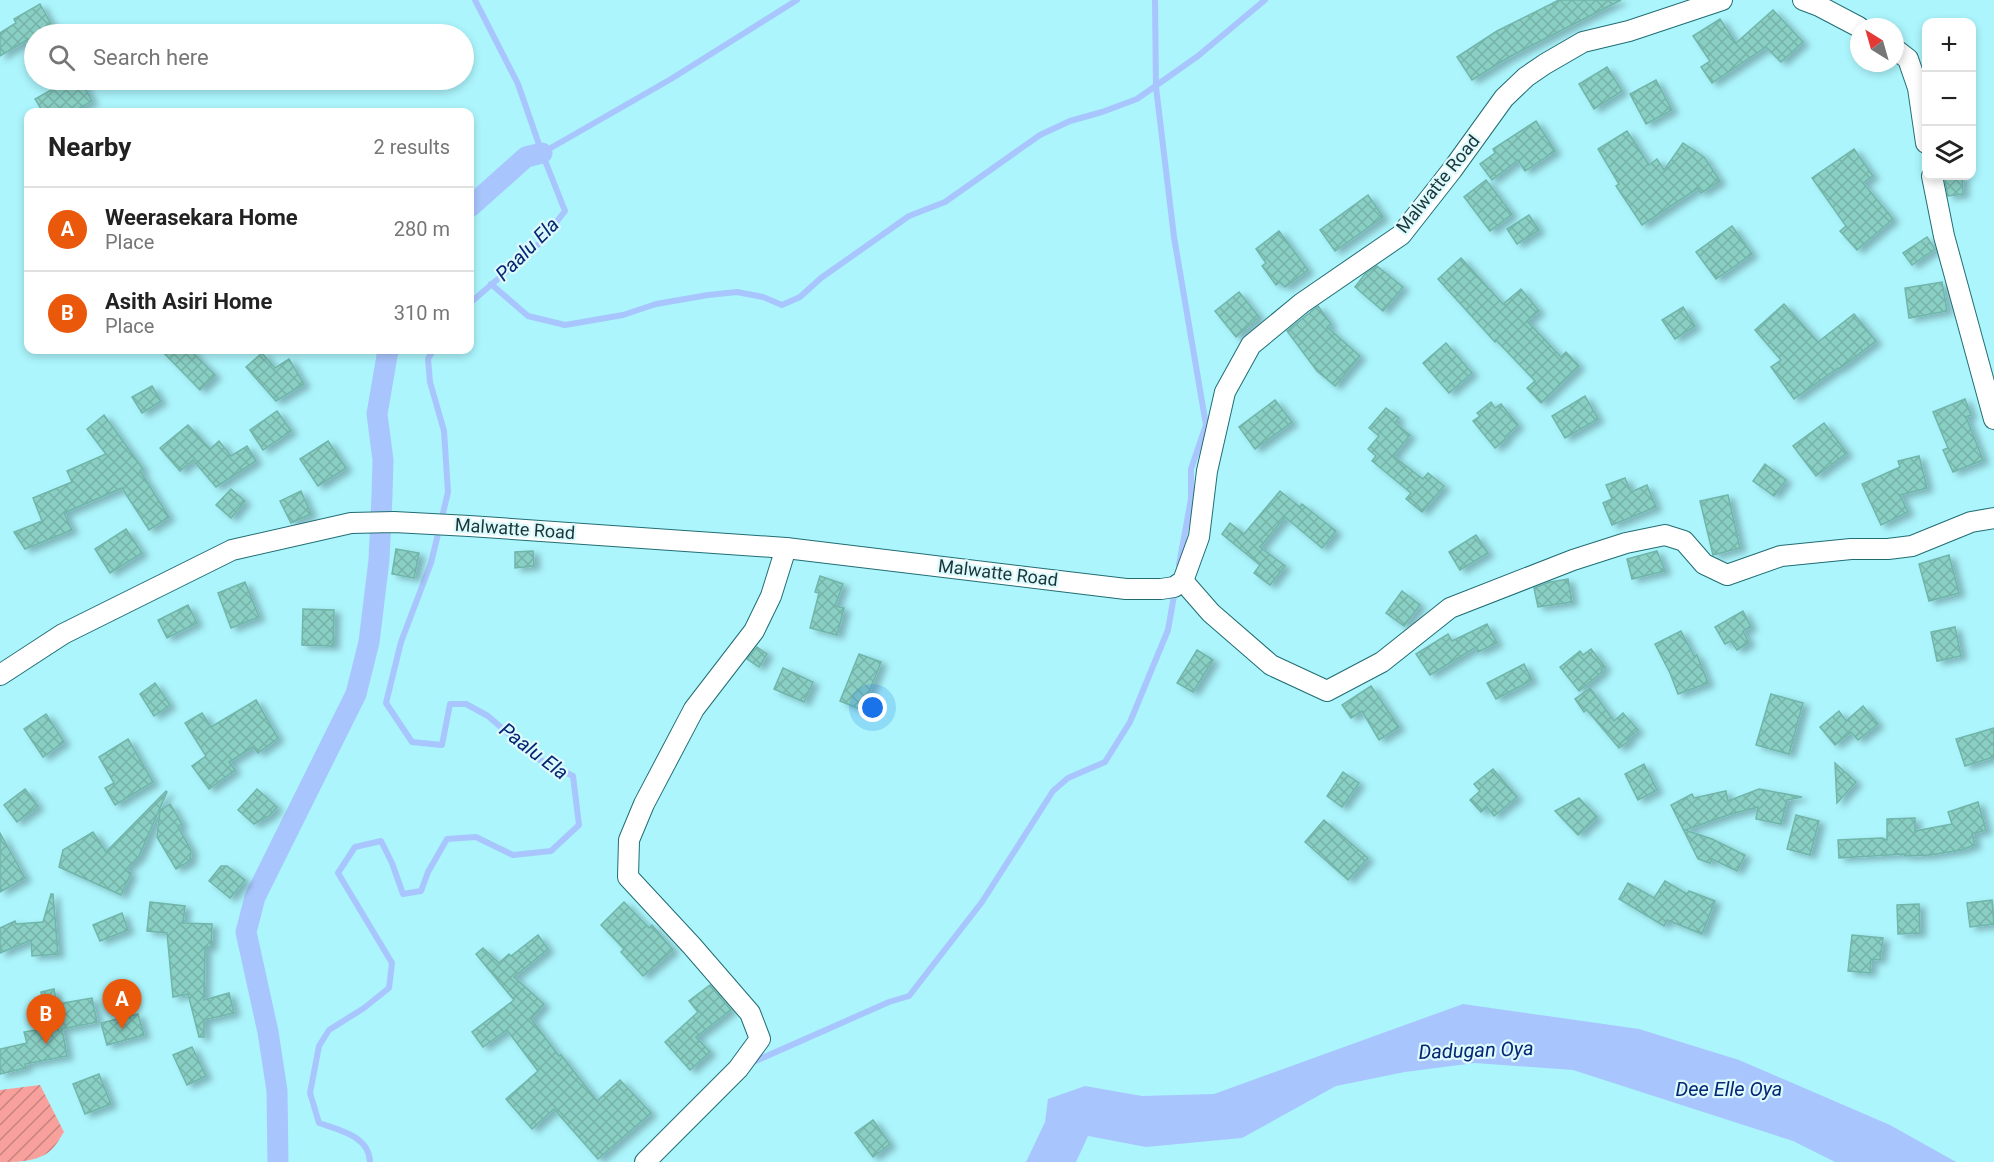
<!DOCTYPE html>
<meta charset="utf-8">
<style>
body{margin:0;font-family:Roboto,sans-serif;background:#f6f6f6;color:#222}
.controls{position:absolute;right:18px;top:18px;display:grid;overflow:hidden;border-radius:12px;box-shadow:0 3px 9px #0003}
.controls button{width:54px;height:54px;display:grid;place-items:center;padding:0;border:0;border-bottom:2px solid #e0e0e0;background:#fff;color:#222;font:30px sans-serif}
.compass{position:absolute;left:1850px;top:18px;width:54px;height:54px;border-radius:50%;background:#fff;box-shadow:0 3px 9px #0003;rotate:323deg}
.you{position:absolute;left:873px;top:708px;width:21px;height:21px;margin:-15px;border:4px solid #fff;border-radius:50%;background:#1a73e8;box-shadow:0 0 0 9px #1a73e833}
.badge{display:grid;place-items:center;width:39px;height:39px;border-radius:50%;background:#ea580c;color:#fff;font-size:20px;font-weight:700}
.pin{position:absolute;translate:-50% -50px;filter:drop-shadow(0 2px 3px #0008)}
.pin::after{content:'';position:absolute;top:32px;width:21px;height:18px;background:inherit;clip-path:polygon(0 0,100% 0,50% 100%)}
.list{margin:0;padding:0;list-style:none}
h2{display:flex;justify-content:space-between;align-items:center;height:78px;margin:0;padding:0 24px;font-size:26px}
h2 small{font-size:20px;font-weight:400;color:#767676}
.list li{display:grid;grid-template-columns:39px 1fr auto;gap:18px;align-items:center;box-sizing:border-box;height:84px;padding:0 24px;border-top:2px solid #e0e0e0}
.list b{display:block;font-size:22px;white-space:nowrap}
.list p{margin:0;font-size:20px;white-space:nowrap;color:#767676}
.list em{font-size:20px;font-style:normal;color:#767676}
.icon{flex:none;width:33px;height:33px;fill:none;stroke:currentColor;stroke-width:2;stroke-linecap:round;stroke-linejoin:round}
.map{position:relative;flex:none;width:1994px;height:1162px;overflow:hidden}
.search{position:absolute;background:#fff;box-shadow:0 3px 9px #0003;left:24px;top:24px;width:450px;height:66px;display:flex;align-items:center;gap:15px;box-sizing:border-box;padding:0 21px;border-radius:33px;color:#767676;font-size:22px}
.panel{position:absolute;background:#fff;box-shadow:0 3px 9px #0003;left:24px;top:108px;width:450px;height:246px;border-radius:12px}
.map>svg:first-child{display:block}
</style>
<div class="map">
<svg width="1994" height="1162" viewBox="0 0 1994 1162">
<defs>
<pattern id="garden-furrows" width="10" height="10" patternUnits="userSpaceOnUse" patternTransform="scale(1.5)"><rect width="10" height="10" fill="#f8a09b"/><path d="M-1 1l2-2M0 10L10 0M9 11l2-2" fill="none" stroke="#c8837f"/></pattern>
<pattern id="building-cross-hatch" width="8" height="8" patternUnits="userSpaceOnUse" patternTransform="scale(1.5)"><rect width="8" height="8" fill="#89cfc3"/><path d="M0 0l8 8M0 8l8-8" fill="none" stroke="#76b2a8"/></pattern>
<filter id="shadow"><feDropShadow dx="6" dy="3.5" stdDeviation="3" flood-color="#0004"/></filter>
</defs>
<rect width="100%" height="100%" fill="#acf5fc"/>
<path fill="url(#garden-furrows)" d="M40,1085L64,1132C60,1138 56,1146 50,1151C37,1162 17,1162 0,1162V1090Z"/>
<polygon fill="#a8c6fd" points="1463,1004 1639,1029 1739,1060 1890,1125 1956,1162 1835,1162 1793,1141 1573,1070 1475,1063 1405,1072 1336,1086 1242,1138 1146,1147 1088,1136 1076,1162 1026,1162 1045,1122 1048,1099 1085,1086 1142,1096 1214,1094"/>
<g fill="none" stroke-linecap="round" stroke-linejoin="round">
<g stroke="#a8c6fd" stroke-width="6">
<polyline points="1155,0 1156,87 1174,237 1206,425 1191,469 1191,499 1179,565"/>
<polyline points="542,153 671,79 797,0"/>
<polyline points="491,284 528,316 565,325 623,315 656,304 708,295 737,292 763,297 782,305 800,297 821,278 909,216 945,202 1040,135 1070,121 1102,112 1137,99 1198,56 1265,0"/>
<polyline points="470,303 541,242 565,211 542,153 518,84 475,0"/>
<polyline points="751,1063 889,1002 909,996 982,902 1053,791 1068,778 1105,762 1130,722 1168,630 1175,590"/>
<path d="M370,1162C369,1136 339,1130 319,1123L310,1093L319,1046L329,1030L364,1008L389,988L392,963L338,873L355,847L381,841L392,863L403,894L421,891L428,872L447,839L476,837L513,855L551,851L579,825L573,776L538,759L488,716L466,704H450L442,745L412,742L386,703L401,642L431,563L448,492L444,431L430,382L428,359L433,350"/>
</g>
<g stroke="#a8c6fd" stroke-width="21">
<polyline points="470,207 526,157 542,153"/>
<polyline points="278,1162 277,1091 268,1032 246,932 255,897 356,694 369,642 379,560 382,495 383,460 377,414 388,350"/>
</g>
</g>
<g fill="url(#building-cross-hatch)" stroke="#70b5aa" stroke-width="1.5" filter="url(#shadow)">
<polygon points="1559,0 1621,0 1509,57 1472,80 1457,57 1497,31"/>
<polygon points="40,4 52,26 34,34 34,36 0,56 0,33 16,23 14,19"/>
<polygon points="1773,10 1803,42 1781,62 1766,47 1712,83 1701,67 1710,61 1693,36 1720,19 1736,43"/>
<polygon points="1607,67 1622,91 1594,109 1579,84"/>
<polygon points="69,80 80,80 92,101 73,112 43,112 35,99"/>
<polygon points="1656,80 1672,110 1646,124 1630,94"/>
<polygon points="1536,121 1555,151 1525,171 1518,160 1492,180 1480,164 1495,153 1493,149"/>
<polygon points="1627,131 1649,165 1657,159 1664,170 1683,143 1704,157 1720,181 1701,193 1698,188 1642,225 1616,186 1619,184 1598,149"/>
<polygon points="1854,149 1873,176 1863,183 1893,219 1857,250 1840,231 1846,226 1812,178"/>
<polygon points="1944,176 1962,176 1963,194 1948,196"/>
<polygon points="1486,180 1512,214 1490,231 1464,197"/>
<polygon points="1368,195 1383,217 1335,251 1320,230"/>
<polygon points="1529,215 1539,230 1517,244 1507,229"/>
<polygon points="1732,226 1752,254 1716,279 1696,252"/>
<polygon points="1279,231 1308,270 1285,287 1280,282 1276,285 1262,266 1266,263 1256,249"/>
<polygon points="1927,237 1935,249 1912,265 1903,253"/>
<polygon points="1461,258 1503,304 1521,289 1539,311 1527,321 1561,357 1566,352 1579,366 1541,403 1527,388 1535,381 1496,340 1495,342 1438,279"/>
<polygon points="1377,266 1403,287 1383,311 1355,287 1365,274"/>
<polygon points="1942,282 1947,311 1909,318 1905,288"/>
<polygon points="1239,292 1259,317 1236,337 1215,311"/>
<polygon points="1784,304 1818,342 1854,314 1876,341 1839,369 1838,368 1794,399 1771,367 1781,360 1755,330"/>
<polygon points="1318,306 1331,324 1327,327 1360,356 1335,386 1317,371 1287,331"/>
<polygon points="1683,307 1695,326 1675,339 1662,320"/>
<polygon points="1446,343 1472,373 1449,393 1423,363"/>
<polygon points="161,350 190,350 215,375 200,390"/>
<polygon points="262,353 275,368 289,359 304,384 276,401 246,367"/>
<polygon points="152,386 161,401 142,413 132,397"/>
<polygon points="1585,396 1598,419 1565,438 1552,416"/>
<polygon points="1965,399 1971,415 1966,417 1983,460 1953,472 1943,450 1948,448 1933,412"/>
<polygon points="1275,400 1292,422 1255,449 1239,427"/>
<polygon points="1491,402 1495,408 1501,404 1518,425 1505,437 1506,439 1495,448 1473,421 1480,416 1477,413"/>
<polygon points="1386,408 1399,418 1395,423 1410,435 1393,456 1423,479 1428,473 1444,486 1422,512 1406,499 1411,493 1372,461 1376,456 1368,449 1379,436 1369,428"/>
<polygon points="277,411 291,431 263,450 250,430"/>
<polygon points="104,415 143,469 140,471 169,517 149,530 122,488 64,513 72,530 25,549 14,532 42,521 33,498 72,482 67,471 106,454 87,429"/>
<polygon points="1824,423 1847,453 1816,476 1793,446"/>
<polygon points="188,425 210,449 219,441 231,456 247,446 256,461 216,487 193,460 180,471 160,448"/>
<polygon points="328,441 346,468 318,486 300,459"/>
<polygon points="1919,456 1927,488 1900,495 1908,512 1881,525 1862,484 1900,467 1898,461"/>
<polygon points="1765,464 1786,480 1774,496 1753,481"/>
<polygon points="1625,478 1631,492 1647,485 1656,507 1612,525 1603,503 1612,499 1606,485"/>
<polygon points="231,489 245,501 231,518 216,505"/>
<polygon points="301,491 311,514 291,523 280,501"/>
<polygon points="1280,491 1300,507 1302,504 1336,531 1322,548 1285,517 1260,547 1285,566 1270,585 1254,573 1260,565 1222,534 1230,523 1244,534"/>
<polygon points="1728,495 1740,548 1713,555 1700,501"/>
<polygon points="126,529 142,553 110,573 95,549"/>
<polygon points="1476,535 1488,553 1460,570 1449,552"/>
<polygon points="396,549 419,553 414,578 392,574"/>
<polygon points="533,551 534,566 515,568 515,552"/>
<polygon points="1657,551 1665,571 1632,579 1627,559"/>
<polygon points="1949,555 1959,593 1929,601 1919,564"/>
<polygon points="820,576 843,584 835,606 844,608 837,635 810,628 819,593 815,592"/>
<polygon points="1568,579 1572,602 1538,607 1534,588 1550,582"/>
<polygon points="245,582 259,617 231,628 218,593"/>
<polygon points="1402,591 1420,605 1404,626 1386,613"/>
<polygon points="188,605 197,623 167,638 158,620"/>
<polygon points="303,609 334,610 333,646 302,645"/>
<polygon points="1743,611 1751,627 1743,631 1749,643 1737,650 1731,641 1725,644 1715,627"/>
<polygon points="1487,624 1497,643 1478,652 1476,647 1430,675 1416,654 1448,634 1452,641"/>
<polygon points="1955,627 1961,656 1937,661 1931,632"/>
<polygon points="1681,631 1694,656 1697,655 1708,683 1678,694 1670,673 1655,644"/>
<polygon points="757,647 767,654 759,667 747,659"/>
<polygon points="1591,649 1605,667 1601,670 1602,672 1579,691 1560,667 1580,651 1583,655"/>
<polygon points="1197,650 1213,660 1193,692 1177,683"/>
<polygon points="859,654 881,662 862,710 840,701"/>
<polygon points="1524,664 1532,680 1496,699 1487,683"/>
<polygon points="783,668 813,682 804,702 774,689"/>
<polygon points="155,683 170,705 154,716 140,694"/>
<polygon points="1371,686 1399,727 1379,740 1362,711 1351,718 1342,705"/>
<polygon points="1590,688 1614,721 1623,713 1638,730 1627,739 1629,741 1619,748 1587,710 1584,712 1575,699"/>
<polygon points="1771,694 1803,703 1789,754 1756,745"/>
<polygon points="256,700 278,738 258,753 253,747 229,762 235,770 209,789 192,766 206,756 185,723 202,713 211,727"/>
<polygon points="1863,706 1878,724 1858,740 1851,732 1835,745 1820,727 1839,711 1846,721"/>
<polygon points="46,714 64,742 43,757 24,729"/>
<polygon points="1994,728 1994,757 1965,766 1956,739"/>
<polygon points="128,739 153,782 115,805 105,788 114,783 99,757"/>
<polygon points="1835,763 1856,782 1837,803"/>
<polygon points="1644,764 1657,790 1638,800 1625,774"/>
<polygon points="1493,769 1517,797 1494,816 1487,807 1481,812 1470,800 1480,791 1474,784"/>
<polygon points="1343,772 1359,783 1342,807 1327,796"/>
<polygon points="25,789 38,806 17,822 4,805"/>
<polygon points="257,789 277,807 269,816 254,824 238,810"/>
<polygon points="1759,789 1802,797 1787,800 1781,824 1756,819 1758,807 1731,814 1685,830 1712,839 1745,855 1737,871 1712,859 1710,863 1698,859 1671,805 1692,794 1694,798 1726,791 1728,801"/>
<polygon points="166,791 167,792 139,856 125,870 131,873 121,895 59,867 63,850 93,832 106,852"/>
<polygon points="1579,798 1597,817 1578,835 1555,811"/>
<polygon points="1978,802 1986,830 1972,834 1975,845 1961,850 1930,855 1905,856 1904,854 1839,858 1838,840 1882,838 1887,840 1887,819 1915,818 1915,831 1952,824 1948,812"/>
<polygon points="170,804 182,824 178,827 191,850 190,861 176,869 157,837 160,810"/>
<polygon points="1796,815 1819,821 1810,855 1787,849"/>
<polygon points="1324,820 1368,858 1348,880 1305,842"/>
<polygon points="0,833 25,878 0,892"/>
<polygon points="221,866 227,866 245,880 230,898 209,881"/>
<polygon points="1665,881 1687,894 1689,891 1715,901 1702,934 1667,920 1664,926 1619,899 1628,883 1654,898"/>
<polygon points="51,894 53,894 58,954 32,956 31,940 0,953 0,928 15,921 16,924 43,922"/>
<polygon points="1992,900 1994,924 1970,927 1967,903"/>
<polygon points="150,902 185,906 183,923 212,924 211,947 205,947 204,1000 229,993 234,1013 204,1020 204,1037 199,1037 188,994 173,997 167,933 147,931"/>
<polygon points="624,902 649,928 652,925 673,950 643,976 621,952 624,949 601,925"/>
<polygon points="1919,904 1920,933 1898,934 1897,905"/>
<polygon points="122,913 128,930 100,941 93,925"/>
<polygon points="538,935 548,949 514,977 544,1004 531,1019 559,1056 561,1055 597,1101 620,1080 651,1113 598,1159 554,1109 532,1129 506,1099 538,1071 507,1030 483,1047 472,1032 514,1000 476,954 483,948 499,963 509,954 511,956"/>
<polygon points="1852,935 1883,938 1880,960 1871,959 1870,973 1848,971"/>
<polygon points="710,985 731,1010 696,1037 710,1052 690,1070 665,1042 698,1012 689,1001"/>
<polygon points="54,989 57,1004 92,998 97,1022 62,1029 67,1056 25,1064 26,1068 0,1074 0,1049 27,1043 24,1032 47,1028 41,992"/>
<polygon points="138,1014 144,1035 107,1045 101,1023"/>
<polygon points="192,1047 206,1076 187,1085 173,1055"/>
<polygon points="99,1074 111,1104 85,1114 73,1084"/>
<polygon points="873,1120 890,1144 873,1157 855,1133"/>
</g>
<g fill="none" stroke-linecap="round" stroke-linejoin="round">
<g stroke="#216d73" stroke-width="22">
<g id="minor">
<polyline points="1803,0 1819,6 1859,27"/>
<polyline points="1895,49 1908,59 1918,88 1926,143"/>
<polyline points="1932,176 1944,236 1994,419"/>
<polyline points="1183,581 1211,613 1271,665 1327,691 1382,662 1450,608 1573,560 1626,543 1665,535 1684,541 1704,564 1727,575 1781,556 1851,549 1888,549 1912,546 1971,522 1994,518"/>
<polyline points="0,675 63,634 232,550 351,523 394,522 469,526 786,548 1126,589 1161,589 1174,587 1183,581 1199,537 1207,471 1225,392 1251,345 1302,303 1401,235 1452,170 1504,98 1526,77 1545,64 1583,42 1629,31 1722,0"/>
<polyline points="645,1162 738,1069 760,1039 750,1013 692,946 628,877 629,840 644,804 694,709 754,631 771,596 786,548"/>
</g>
</g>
<use href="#minor" stroke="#fff" stroke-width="20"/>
</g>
<g text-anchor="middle" stroke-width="4.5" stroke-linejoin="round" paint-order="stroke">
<g font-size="18" fill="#183639" stroke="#defafc">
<text transform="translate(1438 184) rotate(-51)" y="6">Malwatte Road</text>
<text transform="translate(515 529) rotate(4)" y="6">Malwatte Road</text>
<text transform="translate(998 573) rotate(7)" y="6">Malwatte Road</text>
</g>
<g font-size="20" font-style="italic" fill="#052774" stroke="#defafc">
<text transform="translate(527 249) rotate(-45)" y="7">Paalu Ela</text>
<text transform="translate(534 751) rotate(37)" y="7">Paalu Ela</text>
<text transform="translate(1476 1050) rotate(-2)" y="7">Dadugan Oya</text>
<text x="1729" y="1096">Dee Elle Oya</text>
</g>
</g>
</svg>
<div class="controls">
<button>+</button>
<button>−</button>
<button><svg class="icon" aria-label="layers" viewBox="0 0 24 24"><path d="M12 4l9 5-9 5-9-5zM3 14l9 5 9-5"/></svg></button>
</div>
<svg class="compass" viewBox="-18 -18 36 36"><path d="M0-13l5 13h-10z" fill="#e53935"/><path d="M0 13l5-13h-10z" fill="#767676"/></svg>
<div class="you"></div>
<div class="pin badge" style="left:122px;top:1029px">A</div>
<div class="pin badge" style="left:46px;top:1044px">B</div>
<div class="search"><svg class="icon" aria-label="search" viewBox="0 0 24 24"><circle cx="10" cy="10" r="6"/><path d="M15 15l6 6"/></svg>Search here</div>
<section class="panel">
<h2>Nearby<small>2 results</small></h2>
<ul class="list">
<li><span class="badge">A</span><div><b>Weerasekara Home</b><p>Place</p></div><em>280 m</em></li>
<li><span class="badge">B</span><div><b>Asith Asiri Home</b><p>Place</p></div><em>310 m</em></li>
</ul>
</section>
</div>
